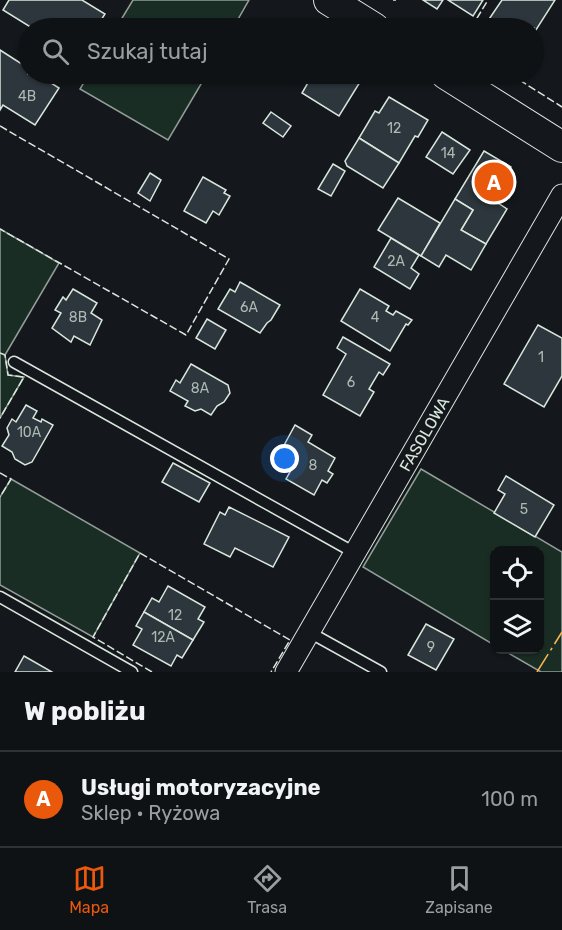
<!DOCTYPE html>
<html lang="pl">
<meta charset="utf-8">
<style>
body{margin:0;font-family:Rubik,sans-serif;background:#1d2022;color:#f1f3f6}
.controls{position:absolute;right:18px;bottom:18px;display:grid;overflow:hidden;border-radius:12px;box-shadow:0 2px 4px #0004}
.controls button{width:54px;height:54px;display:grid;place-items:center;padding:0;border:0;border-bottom:2px solid #2f3234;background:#0f1215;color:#f1f3f6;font:30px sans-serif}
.you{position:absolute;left:285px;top:459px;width:21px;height:21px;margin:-15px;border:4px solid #fff;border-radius:50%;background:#1a73e8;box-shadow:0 0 0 9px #1a73e833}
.badge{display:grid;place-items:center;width:39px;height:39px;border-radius:50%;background:#ea580c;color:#fff;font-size:20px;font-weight:700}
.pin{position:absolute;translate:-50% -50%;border:3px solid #fff;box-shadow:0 2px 6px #0006}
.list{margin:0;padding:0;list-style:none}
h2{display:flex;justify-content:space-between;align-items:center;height:78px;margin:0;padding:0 24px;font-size:26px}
h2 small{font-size:20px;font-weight:400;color:#9b9ea0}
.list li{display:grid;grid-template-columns:39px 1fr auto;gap:18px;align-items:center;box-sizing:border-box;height:96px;padding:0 24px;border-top:2px solid #2f3234}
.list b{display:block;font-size:22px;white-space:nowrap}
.list p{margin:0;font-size:20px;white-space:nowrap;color:#9b9ea0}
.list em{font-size:20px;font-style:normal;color:#9b9ea0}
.icon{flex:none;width:33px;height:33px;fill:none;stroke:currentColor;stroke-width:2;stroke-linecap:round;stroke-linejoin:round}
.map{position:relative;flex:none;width:562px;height:672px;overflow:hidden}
.search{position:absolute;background:#0f1215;box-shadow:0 2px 4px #0004;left:18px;right:18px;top:18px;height:66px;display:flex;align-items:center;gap:15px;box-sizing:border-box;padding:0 21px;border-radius:33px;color:#9b9ea0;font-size:22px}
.sheet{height:174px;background:#0f1215}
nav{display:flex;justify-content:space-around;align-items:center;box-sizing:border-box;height:84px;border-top:2px solid #2f3234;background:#0f1215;font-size:16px;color:#9b9ea0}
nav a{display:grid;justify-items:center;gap:3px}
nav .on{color:#ea580c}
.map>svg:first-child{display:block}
</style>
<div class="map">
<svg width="562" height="672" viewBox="0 0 562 672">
<rect width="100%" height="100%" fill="#14181c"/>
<g fill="#1a2d24" stroke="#939e99" stroke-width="1.5">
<polygon points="133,0 249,0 233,28 116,28"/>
<polygon points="89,74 207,74 168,140 80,89"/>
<polygon points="0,229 59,263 5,355 8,375 24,377 0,418"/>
<polygon points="421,469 562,552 562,672 541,672 503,650 540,650 540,550 494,550 494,645 363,567"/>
<polygon points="11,479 140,553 93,637 0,585 0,497"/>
</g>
<g fill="#2c363c" stroke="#d8e6dc" stroke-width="1.5">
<polygon points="9,0 82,0 105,14 96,28 32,28 3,10"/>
<polygon points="423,0 443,0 437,9"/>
<polygon points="448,0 483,0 473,16"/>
<polygon points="502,0 555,0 534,33 534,28 483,28"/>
<polygon points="0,50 28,68 28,74 37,74 59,88 35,125 3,105 0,110"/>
<polygon points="254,74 284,74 279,82 271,77 267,82"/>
<polygon points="313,74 346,74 360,82 339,116 302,93"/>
<polygon points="389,97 428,120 418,137 415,136 399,163 359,138 375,111 379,113"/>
<polygon points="271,112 291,126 283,137 263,123"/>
<polygon points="442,132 470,150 453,174 426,157"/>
<polygon points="359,138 399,163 383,188 347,166 345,161"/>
<polygon points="484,151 511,167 492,199 507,209 486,244 461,230 473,210 455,199"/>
<polygon points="333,164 345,171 331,196 318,189"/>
<polygon points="150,173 161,180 150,201 138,193"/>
<polygon points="203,177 226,190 224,193 230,196 219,215 213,211 206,223 184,211"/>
<polygon points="398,198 440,223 421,256 378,230"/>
<polygon points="455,199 473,210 461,230 486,244 471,270 446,255 439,267 421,256"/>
<polygon points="391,238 419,255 411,268 419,274 410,289 374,267"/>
<polygon points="240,282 280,305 271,320 267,323 260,333 218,309 230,289 235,292"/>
<polygon points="73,289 97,303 91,313 102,320 90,345 74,336 71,342 52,328 61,313 55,310 63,297 66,300"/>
<polygon points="360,289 389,306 386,311 393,315 396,311 412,320 408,325 406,324 390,351 341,321"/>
<polygon points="207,319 226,330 215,349 196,338"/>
<polygon points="538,325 562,338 562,376 544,407 504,384"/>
<polygon points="343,337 390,364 383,375 379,372 369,389 374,392 360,416 323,395 346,354 337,348"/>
<polygon points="191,364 228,385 230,393 224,402 217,406 211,415 201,409 195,411 185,406 188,401 170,391 176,380 180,383"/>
<polygon points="26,405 37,411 33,418 41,422 42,419 53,425 32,462 25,465 15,459 12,452 2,446 9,435 7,428 12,419 16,422"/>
<polygon points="295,425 312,435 308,442 335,458 328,471 333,474 327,483 322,480 314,495 286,479 298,458 282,449"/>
<polygon points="173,463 210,483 199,502 162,482"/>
<polygon points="506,476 554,505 535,537 494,513 505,494 498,490"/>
<polygon points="229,507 289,537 273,567 235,548 230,557 204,544 220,512 225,515"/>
<polygon points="168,586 205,607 198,619 204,622 193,640 144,612 152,598 159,602"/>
<polygon points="144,612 193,640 182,658 177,655 171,666 133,645 142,629 136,626"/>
<polygon points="426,624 454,639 436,670 408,655"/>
<polygon points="24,656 52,672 15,672"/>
</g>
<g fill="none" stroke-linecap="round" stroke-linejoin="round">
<g stroke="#d8e6dc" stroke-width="13">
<g id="lane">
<polyline points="14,362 355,553"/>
<polyline points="0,597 132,672"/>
<polyline points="309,632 381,672"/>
</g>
</g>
<g stroke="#d8e6dc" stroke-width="23">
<polyline id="street" points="286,672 562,195"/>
</g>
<g stroke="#d8e6dc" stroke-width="32">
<g id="secondary">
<polyline points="329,0 374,28"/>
<polyline points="446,74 562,147"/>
</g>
</g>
<use href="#lane" stroke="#14181c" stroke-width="10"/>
<use href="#street" stroke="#14181c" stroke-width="21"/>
<use href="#secondary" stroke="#14181c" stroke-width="30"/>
<g stroke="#d8e6dc" stroke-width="1.5" stroke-dasharray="8 3" stroke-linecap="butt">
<polyline points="393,0 396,0"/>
<polyline points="471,28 488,0"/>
<polyline points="510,74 562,107"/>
<polyline points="0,126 229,259 186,335 0,229"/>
<polyline points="0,353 5,355 8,375 24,377 0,418"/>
<polyline points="0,473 11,479 0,497"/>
<polyline points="152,672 93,637 140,553 290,640 271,672"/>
</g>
<polyline stroke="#ffb74d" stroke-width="1.5" stroke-dasharray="21 4.5 3 4.5" stroke-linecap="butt" points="537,672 562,632"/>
</g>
<g text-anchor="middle" stroke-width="4.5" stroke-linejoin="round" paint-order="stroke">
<g font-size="14" fill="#adbab4">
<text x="27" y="101">4B</text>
<text x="394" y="133">12</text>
<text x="448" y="158">14</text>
<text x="396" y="266">2A</text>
<text x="249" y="312">6A</text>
<text x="78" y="322">8B</text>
<text x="375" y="322">4</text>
<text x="541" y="362">1</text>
<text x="351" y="387">6</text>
<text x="200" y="393">8A</text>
<text x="29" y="437">10A</text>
<text x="313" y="470">8</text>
<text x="524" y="514">5</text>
<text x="175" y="620">12</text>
<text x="163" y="642">12A</text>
<text x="431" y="652">9</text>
</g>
<g font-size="16" fill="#d8e6dc" stroke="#14181c">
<text transform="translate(424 434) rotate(-60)" y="6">FASOLOWA</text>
</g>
</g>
</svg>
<div class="controls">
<button><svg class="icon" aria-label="locate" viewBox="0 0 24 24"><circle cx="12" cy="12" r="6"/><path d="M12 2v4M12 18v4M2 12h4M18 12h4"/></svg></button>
<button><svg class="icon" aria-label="layers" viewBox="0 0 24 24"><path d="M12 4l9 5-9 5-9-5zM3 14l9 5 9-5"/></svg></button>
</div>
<div class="you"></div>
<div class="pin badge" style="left:494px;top:182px">A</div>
<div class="search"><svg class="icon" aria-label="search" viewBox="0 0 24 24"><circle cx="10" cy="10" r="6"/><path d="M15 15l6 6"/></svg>Szukaj tutaj</div>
</div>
<section class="sheet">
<h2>W pobliżu<small></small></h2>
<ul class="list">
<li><span class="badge">A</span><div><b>Usługi motoryzacyjne</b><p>Sklep · Ryżowa</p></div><em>100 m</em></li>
</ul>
</section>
<nav>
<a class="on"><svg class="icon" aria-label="map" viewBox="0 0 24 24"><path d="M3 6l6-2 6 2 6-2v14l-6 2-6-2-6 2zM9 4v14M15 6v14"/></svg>Mapa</a>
<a><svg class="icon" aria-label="directions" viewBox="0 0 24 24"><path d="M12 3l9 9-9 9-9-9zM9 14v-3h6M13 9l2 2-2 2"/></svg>Trasa</a>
<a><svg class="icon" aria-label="saved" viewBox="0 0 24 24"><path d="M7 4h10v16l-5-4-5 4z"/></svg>Zapisane</a>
</nav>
